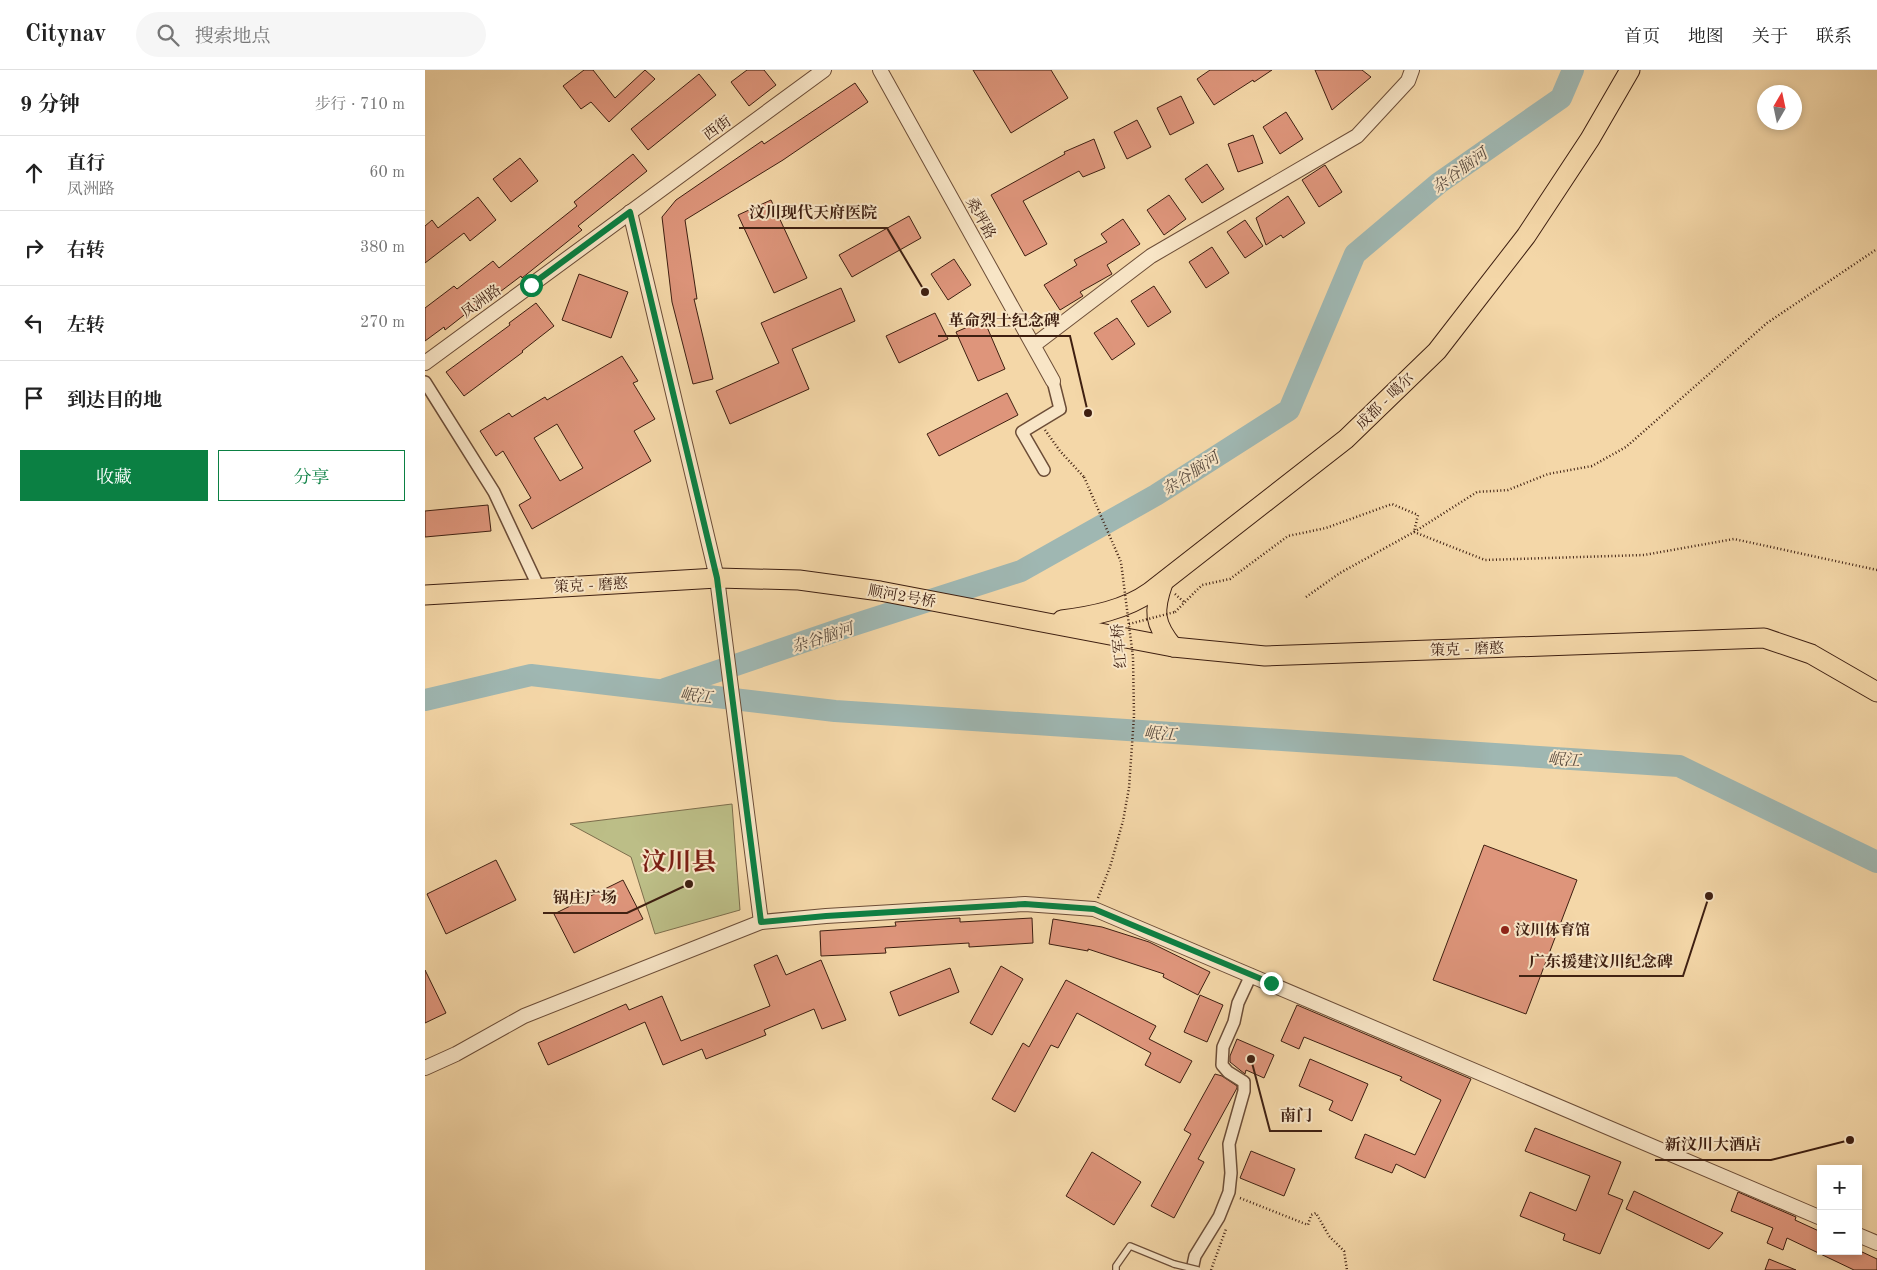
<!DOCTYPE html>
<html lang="zh">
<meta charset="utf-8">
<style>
body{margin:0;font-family:"Old Standard TT","Noto Serif SC",serif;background:#f6f6f6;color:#222}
.controls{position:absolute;right:15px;bottom:15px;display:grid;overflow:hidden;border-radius:0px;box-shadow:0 2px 8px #0003}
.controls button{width:45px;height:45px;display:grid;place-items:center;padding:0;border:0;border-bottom:1px solid #e0e0e0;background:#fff;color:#222;font:25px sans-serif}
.compass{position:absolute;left:1332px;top:15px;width:45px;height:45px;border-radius:50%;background:#fff;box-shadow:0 2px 8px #0003;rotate:9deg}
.stop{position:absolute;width:15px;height:15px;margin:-11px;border:4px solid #0b8043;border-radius:50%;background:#fff}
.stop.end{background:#0b8043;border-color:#fff;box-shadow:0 1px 5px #0008}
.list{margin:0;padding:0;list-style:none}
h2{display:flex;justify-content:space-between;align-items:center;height:65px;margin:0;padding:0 20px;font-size:21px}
h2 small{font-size:16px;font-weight:400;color:#767676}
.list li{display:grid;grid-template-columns:32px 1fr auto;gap:15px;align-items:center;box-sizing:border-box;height:75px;padding:0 20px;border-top:1px solid #e0e0e0}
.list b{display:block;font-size:19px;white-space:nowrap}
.list p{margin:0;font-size:16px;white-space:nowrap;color:#767676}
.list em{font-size:16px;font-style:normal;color:#767676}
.actions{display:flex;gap:10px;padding:15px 20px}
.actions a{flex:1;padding:11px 0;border:1px solid #0b8043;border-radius:0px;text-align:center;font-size:18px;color:#0b8043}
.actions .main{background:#0b8043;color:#fff}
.icon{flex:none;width:28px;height:28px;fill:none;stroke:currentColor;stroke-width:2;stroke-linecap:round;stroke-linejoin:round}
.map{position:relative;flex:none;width:1452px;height:1200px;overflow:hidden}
header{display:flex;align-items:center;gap:30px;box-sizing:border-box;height:70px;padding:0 25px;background:#fff;border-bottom:1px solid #e0e0e0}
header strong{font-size:24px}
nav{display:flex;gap:28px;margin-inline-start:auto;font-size:18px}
.search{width:350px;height:45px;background:#f6f6f6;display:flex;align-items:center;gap:12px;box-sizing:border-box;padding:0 18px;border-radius:28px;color:#767676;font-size:19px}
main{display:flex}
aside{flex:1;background:#fff}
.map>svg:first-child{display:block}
</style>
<header>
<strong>Citynav</strong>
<div class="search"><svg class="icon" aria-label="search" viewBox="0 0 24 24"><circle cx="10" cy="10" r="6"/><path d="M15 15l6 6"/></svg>搜索地点</div>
<nav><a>首页</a><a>地图</a><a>关于</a><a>联系</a></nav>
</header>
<main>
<aside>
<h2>9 分钟<small>步行 · 710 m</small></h2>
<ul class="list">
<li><svg class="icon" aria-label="ahead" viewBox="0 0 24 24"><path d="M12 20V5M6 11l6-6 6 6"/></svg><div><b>直行</b><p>凤洲路</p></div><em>60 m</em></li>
<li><svg class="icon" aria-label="right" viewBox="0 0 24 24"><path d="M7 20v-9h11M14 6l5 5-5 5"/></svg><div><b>右转</b></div><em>380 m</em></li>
<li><svg class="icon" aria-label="left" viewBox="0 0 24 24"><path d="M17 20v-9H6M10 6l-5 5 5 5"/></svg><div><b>左转</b></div><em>270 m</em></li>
<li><svg class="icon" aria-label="arrive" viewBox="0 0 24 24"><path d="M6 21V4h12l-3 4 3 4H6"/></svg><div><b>到达目的地</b></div></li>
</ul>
<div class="actions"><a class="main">收藏</a><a>分享</a></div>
</aside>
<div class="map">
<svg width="1452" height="1200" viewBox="0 0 1452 1200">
<rect width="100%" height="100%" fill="#f4d7a8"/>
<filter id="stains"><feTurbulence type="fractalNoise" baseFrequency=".004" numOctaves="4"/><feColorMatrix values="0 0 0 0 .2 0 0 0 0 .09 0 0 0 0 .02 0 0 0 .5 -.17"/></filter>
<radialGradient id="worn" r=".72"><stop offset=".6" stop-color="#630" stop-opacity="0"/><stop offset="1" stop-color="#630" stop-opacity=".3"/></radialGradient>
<polygon fill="#bcbe87" stroke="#7d6e4c" points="307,734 315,840 230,864 206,787 145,754"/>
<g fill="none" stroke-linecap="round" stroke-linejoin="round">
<g stroke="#9fb7b2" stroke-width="22">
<polyline points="240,619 419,558 596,501 731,425 864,340 930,184 1014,113 1136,28 1148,0"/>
<polyline points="0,630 106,605 410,641 1254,696 1452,792"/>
</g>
</g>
<g fill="#de957b" stroke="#3e1f11" fill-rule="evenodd">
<polygon points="159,0 168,0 190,28 220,0 230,9 184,52 166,32 156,39 138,16"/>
<polygon points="322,0 339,0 351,15 324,36 306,12"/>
<polygon points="548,0 626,0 643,28 586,63"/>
<polygon points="785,0 847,0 829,12 828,10 789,35 772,9"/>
<polygon points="890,0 937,0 946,7 907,40"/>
<polygon points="274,4 291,25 223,80 206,59"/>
<polygon points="430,13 443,32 358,90 260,150 272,229 269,229 288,309 268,314 247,232 237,147 251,130 337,71 339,74"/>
<polygon points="756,26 769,53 745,65 732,38"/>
<polygon points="861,42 878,69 855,84 838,57"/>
<polygon points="712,50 726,77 702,89 689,62"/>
<polygon points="828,65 838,93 813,102 803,74"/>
<polygon points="669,69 680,98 658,107 654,101 598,131 622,174 600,186 566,125 640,84 639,82"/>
<polygon points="208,84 222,101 153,156 157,160 97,208 96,206 59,234 57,231 20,260 19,257 0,271 0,238 29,216 32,219 68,191 74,198 152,136 149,132"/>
<polygon points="95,88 113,111 86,132 68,109"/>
<polygon points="782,94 799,119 777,133 760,109"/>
<polygon points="900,95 917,122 894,137 877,110"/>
<polygon points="744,125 761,149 739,165 722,140"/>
<polygon points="863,126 880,153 858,168 856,165 841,175 831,148"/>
<polygon points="53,127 71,150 45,171 39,163 0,193 0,156 7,150 13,158"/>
<polygon points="346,130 382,208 349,223 313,145"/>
<polygon points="484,146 496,168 427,207 414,185"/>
<polygon points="698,149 715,174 682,195 687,204 655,222 658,226 635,240 619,215 652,195 649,190 682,172 676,164"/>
<polygon points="820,150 838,176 820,188 802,162"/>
<polygon points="787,177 804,203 781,218 764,192"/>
<polygon points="529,189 546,215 523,230 506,204"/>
<polygon points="154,204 203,222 186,268 137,250"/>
<polygon points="729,216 746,242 723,257 706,231"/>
<polygon points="416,218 430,251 367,279 384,319 305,354 291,321 354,293 336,253"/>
<polygon points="111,233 129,256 97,281 98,282 39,326 21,302 85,255 84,253"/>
<polygon points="510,243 523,269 474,293 461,266"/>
<polygon points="692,248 710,274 687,290 669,263"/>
<polygon points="559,250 580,299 553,311 531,262"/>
<path d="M197,286L213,311L208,313L230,349L209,361L226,391L107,459L94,435L106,428L78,381L71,386L55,361L84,343L87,347L120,327L122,330ZM132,354L158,398L135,411L109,368Z"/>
<polygon points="582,323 593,345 514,386 502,364"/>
<polygon points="63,435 66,461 0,467 0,441"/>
<polygon points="1059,775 1152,810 1101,944 1008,910"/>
<polygon points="71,790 91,830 21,864 2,824"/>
<polygon points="198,810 218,849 149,883 129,844"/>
<polygon points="535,848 535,852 607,848 608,873 544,877 544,873 460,878 461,883 396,886 395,861 471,856 470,852"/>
<polygon points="628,849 677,857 724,872 785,902 773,925 738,907 739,904 663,879 663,881 624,874"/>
<polygon points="352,885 361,905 396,890 421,950 397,959 389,939 339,960 341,965 281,989 277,979 238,995 220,952 123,995 113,973 201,934 204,940 237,926 256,971 345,936 329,895"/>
<polygon points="576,896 598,909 567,965 545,953"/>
<polygon points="525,898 534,922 474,946 465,922"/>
<polygon points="0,900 21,943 0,953"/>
<polygon points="641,910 731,956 724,969 767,991 755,1013 720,995 726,983 652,943 633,978 626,975 590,1042 567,1029 598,973 604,977"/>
<polygon points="775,925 798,935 782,972 759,962"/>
<polygon points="872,935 1046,1009 1000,1108 971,1094 967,1103 930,1088 940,1064 990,1085 1016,1030 975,1010 977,1007 879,967 874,979 856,971"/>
<polygon points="812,969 849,985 839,1008 821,1000 820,1004 805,992 805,986"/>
<polygon points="885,989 943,1014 927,1051 904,1040 908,1031 874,1016"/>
<polygon points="790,1004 797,1006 812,1016 812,1018 773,1089 779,1092 749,1148 726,1136 766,1064 759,1060"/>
<polygon points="1110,1058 1196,1092 1183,1124 1198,1130 1175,1184 1138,1170 1140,1164 1095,1146 1105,1122 1151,1141 1165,1106 1100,1081"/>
<polygon points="826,1081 870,1099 859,1126 815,1108"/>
<polygon points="667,1082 716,1112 689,1155 641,1126"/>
<polygon points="1209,1121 1298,1163 1284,1179 1201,1139"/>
<polygon points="1313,1122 1371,1147 1370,1150 1396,1162 1396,1181 1435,1181 1452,1189 1452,1200 1429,1200 1362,1168 1358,1180 1342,1173 1348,1158 1306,1141"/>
<polygon points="1344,1189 1371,1200 1340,1200"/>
</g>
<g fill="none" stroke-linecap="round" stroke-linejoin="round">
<g stroke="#6c4d37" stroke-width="8">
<polyline id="service" points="691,1200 691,1196 705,1176 749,1194"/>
</g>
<g stroke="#6c4d37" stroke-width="14">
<g id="minor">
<polyline points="0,312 69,422 114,518"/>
<polyline points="619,400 597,362 635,339 628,311"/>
<polyline points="767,1200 770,1186 794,1147 804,1122 806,1103 804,1074 819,1021 819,1012 803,1002 797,995 798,977 809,952 813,933 826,905"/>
</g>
</g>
<g stroke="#6c4d37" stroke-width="16">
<g id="tertiary">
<polyline points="455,0 628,311"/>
<polyline points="205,142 292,508 336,852"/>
<polyline points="609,275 726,186 932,66 983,11 987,0"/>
<polyline points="0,293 399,0"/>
<polyline points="0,998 31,984 99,946 336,852 401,846 600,834 669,839 1396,1148"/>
<polyline points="1433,1165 1452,1173"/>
</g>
</g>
<g stroke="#3e1f11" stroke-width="21">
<g id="trunk">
<path d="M738,513C728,541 729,554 748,577"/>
<polyline points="0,525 292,508 374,510 455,521 748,577 840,586 1339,568 1386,584 1452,622"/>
<path d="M637,550C667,546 700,540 725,522L921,369L1012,281L1101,166L1165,69L1205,0"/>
</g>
</g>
<g stroke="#3e1f11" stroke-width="2.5" stroke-dasharray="1 2.5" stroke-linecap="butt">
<polyline points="620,360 635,381 659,407"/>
<polyline points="989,462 1052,422 1083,420 1123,404 1167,396 1201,377 1342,253 1452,179"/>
<polyline points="750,524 759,532"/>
<polyline points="881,527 915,503 989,462 1060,490 1219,485 1309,469 1452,500"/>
<polyline points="750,542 777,515 805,509 863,466 901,458 967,434 993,445 989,462"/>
<polyline points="673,828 685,797 698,751"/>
<polyline points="815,1128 883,1155 886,1145 891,1143 904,1166 919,1181 922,1200"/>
<polyline points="786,1200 801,1159"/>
</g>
<use href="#service" stroke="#f8e5c6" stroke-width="5.5"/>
<use href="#minor" stroke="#f8e5c6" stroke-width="11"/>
<use href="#tertiary" stroke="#f8e5c6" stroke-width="14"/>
<use href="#trunk" stroke="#f4d7a8" stroke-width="19"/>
<g stroke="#6c4d37" stroke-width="8" stroke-linecap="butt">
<polyline id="service-bridge" points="749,1194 773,1200"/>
</g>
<g stroke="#3e1f11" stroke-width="2.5" stroke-dasharray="1 2.5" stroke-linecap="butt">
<polyline points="659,407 696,492 708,587 709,646 704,718 698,751"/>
<polyline points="704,554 750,542"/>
</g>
<use href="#service-bridge" stroke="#f8e5c6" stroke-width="5.5"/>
</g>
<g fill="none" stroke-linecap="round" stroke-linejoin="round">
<polyline stroke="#0b8043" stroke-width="6" points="106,215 205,142 292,508 336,852 401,846 600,834 669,839 846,913"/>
</g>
<circle fill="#8f2418" stroke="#f8e5c6" stroke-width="2" cx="1080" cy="860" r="5"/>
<g text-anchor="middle" stroke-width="4" stroke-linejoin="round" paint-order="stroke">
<g font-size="15" fill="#3e1f11" stroke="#f8e5c6">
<text transform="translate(292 58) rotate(-36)" y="5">西街</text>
<text transform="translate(556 148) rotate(61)" y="5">桑坪路</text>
<text transform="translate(56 231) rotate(-36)" y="5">凤洲路</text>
<text transform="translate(960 331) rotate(-44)" y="5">成都 - 噶尔</text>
<text transform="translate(166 515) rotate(-3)" y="5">策克 - 磨憨</text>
<text transform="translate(477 526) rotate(10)" y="5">顺河2号桥</text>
<text transform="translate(694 576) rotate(-95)" y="5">红军桥</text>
<text transform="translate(1042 579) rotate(-2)" y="5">策克 - 磨憨</text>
</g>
<g font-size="15" font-weight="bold" fill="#3e1f11" stroke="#f8e5c6" text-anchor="start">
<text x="1090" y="865">汶川体育馆</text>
</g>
<g font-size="16" font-style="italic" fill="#5b4d41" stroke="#f8e5c6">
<text transform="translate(1034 100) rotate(-36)" y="6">杂谷脑河</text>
<text transform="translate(765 403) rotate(-33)" y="6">杂谷脑河</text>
<text transform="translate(397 567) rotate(-18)" y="6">杂谷脑河</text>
<text transform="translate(271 625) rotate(7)" y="6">岷江</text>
<text transform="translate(735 663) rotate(4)" y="6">岷江</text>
<text transform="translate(1139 689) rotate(4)" y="6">岷江</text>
</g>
<g font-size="25" font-weight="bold" fill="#7a1f14" stroke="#f8e5c6">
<text x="254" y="800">汶川县</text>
</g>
</g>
<path fill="none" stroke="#3e1f11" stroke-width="2" d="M500 222L462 158H314M663 343L645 266H513M264 814L202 843H118M1284 826L1258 906H1094M826 989L845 1061H897M1425 1070L1346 1090H1230"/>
<g fill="#3e1f11" stroke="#f8e5c6" stroke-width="2">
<circle cx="500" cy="222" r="5"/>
<circle cx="663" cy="343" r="5"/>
<circle cx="264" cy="814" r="5"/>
<circle cx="1284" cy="826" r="5"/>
<circle cx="826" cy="989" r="5"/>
<circle cx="1425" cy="1070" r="5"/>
</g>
<g font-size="16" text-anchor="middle" font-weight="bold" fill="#3e1f11" stroke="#f8e5c6" stroke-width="4" stroke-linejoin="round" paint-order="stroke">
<text x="388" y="148">汶川现代天府医院</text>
<text x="579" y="256">革命烈士纪念碑</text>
<text x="160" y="833">锅庄广场</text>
<text x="1176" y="897">广东援建汶川纪念碑</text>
<text x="871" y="1051">南门</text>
<text x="1288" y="1080">新汶川大酒店</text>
</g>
<rect width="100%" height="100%" filter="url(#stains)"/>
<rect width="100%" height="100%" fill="url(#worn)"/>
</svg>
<div class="controls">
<button>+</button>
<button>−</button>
</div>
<svg class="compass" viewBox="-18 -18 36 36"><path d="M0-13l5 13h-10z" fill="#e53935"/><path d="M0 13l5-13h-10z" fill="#767676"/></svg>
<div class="stop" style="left:106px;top:215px"></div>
<div class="stop end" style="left:846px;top:913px"></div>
</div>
</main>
